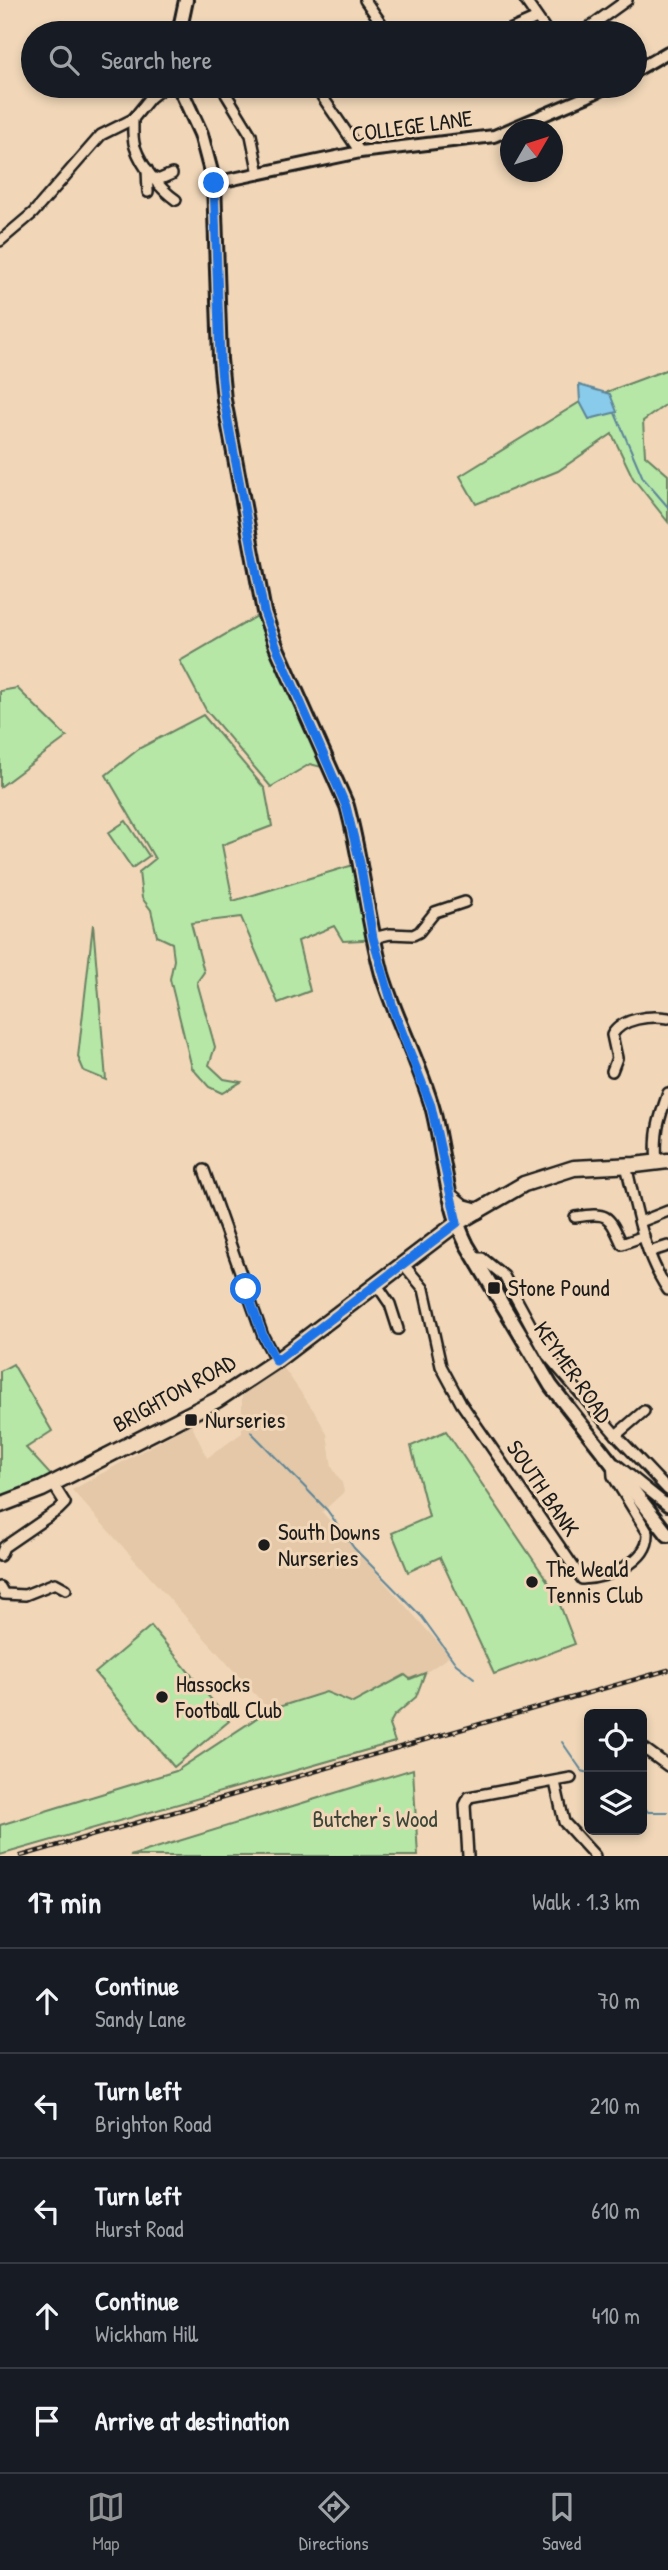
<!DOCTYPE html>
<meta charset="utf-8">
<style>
body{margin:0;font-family:"Patrick Hand",sans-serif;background:#242831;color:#f1f3f6}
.controls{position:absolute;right:21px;bottom:21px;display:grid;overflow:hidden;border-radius:10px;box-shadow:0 4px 10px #0003}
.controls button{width:63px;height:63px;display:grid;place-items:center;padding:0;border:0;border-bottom:2px solid #363941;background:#171b24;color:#f1f3f6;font:35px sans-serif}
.compass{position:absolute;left:500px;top:119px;width:63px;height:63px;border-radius:50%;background:#171b24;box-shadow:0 4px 10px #0003;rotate:51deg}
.stop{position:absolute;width:21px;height:21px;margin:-16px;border:5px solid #1a73e8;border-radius:50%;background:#fff}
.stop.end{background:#1a73e8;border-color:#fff;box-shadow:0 2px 7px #0008}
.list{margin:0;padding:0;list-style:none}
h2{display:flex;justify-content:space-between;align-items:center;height:91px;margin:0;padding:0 28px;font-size:30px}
h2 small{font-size:23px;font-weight:400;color:#9ea1a6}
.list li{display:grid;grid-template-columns:46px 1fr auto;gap:21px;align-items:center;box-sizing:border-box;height:105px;padding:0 28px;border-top:2px solid #363941}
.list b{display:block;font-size:26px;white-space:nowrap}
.list p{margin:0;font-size:23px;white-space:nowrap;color:#9ea1a6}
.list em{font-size:23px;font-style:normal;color:#9ea1a6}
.icon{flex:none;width:38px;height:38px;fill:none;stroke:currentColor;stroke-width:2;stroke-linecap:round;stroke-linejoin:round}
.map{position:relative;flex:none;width:668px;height:1856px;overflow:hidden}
.search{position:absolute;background:#171b24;box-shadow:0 4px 10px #0003;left:21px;right:21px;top:21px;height:77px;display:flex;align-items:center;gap:18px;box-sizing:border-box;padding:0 24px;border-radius:38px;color:#9ea1a6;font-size:26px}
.sheet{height:616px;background:#171b24}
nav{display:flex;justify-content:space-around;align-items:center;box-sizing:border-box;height:98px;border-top:2px solid #363941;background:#171b24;font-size:19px;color:#9ea1a6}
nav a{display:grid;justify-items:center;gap:4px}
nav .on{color:#919294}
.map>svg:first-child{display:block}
</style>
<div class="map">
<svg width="668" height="1856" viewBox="0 0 668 1856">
<rect width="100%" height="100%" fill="#f1d7b8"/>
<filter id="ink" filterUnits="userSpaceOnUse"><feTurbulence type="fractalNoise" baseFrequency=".0143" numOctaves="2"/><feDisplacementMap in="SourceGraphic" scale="14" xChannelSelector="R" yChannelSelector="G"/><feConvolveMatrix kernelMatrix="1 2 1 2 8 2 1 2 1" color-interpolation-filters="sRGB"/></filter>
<g filter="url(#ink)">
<polygon fill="#e4c8a7" points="283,1367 316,1414 327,1434 332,1467 342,1483 344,1492 322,1512 450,1656 425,1673 410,1679 404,1675 353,1704 326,1692 269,1710 72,1490 191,1424 207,1458 242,1433 242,1394"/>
<g fill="#b6e7a7" stroke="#698262" stroke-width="2">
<polygon points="668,369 668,403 643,421 645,455 668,475 668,522 633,478 612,434 558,471 476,504 460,476 580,402"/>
<polygon points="264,612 271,649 288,692 309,724 330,769 310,764 271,787 206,710 180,661"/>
<polygon points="17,688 67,737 0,787 0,691"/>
<polygon points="203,715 265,789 272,826 222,845 233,901 360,863 381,939 343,941 334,926 298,941 310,991 278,1003 241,917 191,923 204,972 197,982 215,1047 209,1065 224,1079 241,1082 222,1093 209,1087 192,1068 170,979 174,960 172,943 157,936 151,910 142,898 139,872 155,859 106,775 140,748"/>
<polygon points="126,821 149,856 132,868 108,833"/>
<polygon points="93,924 106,1080 84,1071 78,1057"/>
<polygon points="13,1364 52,1431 26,1448 57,1482 0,1505 0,1371"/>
<polygon points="446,1431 555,1592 575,1644 494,1674 440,1557 408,1572 392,1533 429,1517 411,1446"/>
<polygon points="151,1626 229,1721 174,1767 95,1673"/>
<polygon points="425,1673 416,1697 394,1716 389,1725 395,1742 0,1855 0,1825 176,1771 269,1710 326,1692 353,1703 405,1675 410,1679"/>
<polygon points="413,1769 418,1856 130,1856"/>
</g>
<polygon fill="#89cbea" stroke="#5d8598" stroke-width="2" points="579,385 610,394 617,412 589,419 580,402"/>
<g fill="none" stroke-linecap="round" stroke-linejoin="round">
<g stroke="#5d8598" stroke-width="2">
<polyline points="615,413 643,478 668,507"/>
<polyline points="251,1432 327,1510 354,1548 422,1617 456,1664 474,1678"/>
<polyline points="562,1742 582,1771 589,1773"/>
<polyline points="642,1804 648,1812 668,1812"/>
</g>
<g stroke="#1c1c1c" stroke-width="14">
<g id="minor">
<polyline points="365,0 388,33"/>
<polyline points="525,0 548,33"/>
<polyline points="503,33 537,18"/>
<polyline points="581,33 627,0"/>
<polyline points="315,86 360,152"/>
<polyline points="226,94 251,135 259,174"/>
<path d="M133,119C133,128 132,139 135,147C142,167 159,188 176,200"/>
<polyline points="147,169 148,192"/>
<polyline points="155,178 158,180 172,174"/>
<polyline points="0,241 33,213 101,135 133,119 150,98 165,86"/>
<polyline points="373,938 390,934 413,935 419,932 435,912 465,902"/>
<path d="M612,1071L617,1058L612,1035C622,1018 650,1015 668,1018"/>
<path d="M657,1162C654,1133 659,1119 668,1093"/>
<path d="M626,1165C636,1207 643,1253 668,1290"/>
<polyline points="204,1170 263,1336 276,1361"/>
<path d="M575,1217C608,1212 608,1214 622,1244L644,1236"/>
<polyline points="640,1222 668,1211"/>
<polyline points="649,1252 668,1246"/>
<polyline points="475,1258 482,1258 504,1276 547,1355 616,1435 668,1490"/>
<path d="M404,1265L424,1289L441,1366L461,1403L582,1579C607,1578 649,1563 648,1533L613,1476L612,1462"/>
<polyline points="377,1285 390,1304 398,1329"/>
<polyline points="616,1435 644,1411"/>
<polyline points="616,1464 668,1506"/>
<polyline points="0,1556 4,1547 58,1510 65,1503 53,1484"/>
<polyline points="0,1587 4,1594 25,1595 55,1583 66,1589"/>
<polyline points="642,1747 668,1766"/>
<polyline points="555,1782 564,1822 595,1856"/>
<polyline points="468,1856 465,1805 469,1797 571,1778"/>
</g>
</g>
<g stroke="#1c1c1c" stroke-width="16">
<g id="tertiary">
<polyline points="635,71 668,52"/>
<polyline points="214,183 360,152 494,136 586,97 608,86"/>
</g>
</g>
<g stroke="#1c1c1c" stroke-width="18">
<g id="secondary">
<polyline points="179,33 186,0"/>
<path d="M179,86L201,134L214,183L220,359L224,400L264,612L276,646L347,806C362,861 367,918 382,974C396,1020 420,1063 433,1110C444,1154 446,1204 467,1245L551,1386L668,1535"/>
</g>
</g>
<g stroke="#1c1c1c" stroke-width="19">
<g id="primary">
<polyline points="451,1197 463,1207 478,1211"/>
<polyline points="0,1505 42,1489 217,1400 276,1361 457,1223 524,1184 574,1168 635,1165 668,1161"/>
</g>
</g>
<use href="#minor" stroke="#f1d7b8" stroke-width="9"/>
<use href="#tertiary" stroke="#f1d7b8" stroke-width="10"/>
<use href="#secondary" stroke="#f1d7b8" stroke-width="12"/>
<use href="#primary" stroke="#f1d7b8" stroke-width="14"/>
<g stroke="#1c1c1c" stroke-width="4.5">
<polyline id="rail" points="21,1856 668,1670"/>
</g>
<use href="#rail" stroke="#f1d7b8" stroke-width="2" stroke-dasharray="5" stroke-linecap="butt"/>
</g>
</g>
<g fill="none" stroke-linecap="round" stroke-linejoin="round" filter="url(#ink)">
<polyline stroke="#1a73e8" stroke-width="9" points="214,183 220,359 224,400 264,612 276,646 346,806 360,863 373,938 395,1014 431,1106 457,1223 276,1361 263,1336 246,1289"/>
</g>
<g fill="#1c1c1c" stroke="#f1d7b8" stroke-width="2.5">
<rect x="487" y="1281" width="14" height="14" rx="3.5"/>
<rect x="184" y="1413" width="14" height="14" rx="3.5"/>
<circle cx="264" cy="1545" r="7"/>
<circle cx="532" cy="1582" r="7"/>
<circle cx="162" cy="1697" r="7"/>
</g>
<g text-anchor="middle" stroke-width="6" stroke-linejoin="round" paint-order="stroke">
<g font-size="23" fill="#1c1c1c" stroke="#f1d7b8">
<text transform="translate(412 126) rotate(-8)" y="8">COLLEGE LANE</text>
<text transform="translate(573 1372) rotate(55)" y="8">KEYMER ROAD</text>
<text transform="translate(174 1393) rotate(-29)" y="8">BRIGHTON ROAD</text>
<text transform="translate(543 1488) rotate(56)" y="8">SOUTH BANK</text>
</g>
<g font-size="23" fill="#1c1c1c" stroke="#f1d7b8" text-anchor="start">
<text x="508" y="1296">Stone Pound</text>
<text x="205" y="1428">Nurseries</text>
<text x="278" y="1540">South Downs<tspan x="278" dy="26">Nurseries</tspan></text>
<text x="546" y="1577">The Weald<tspan x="546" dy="26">Tennis Club</tspan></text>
<text x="176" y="1692">Hassocks<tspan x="176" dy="26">Football Club</tspan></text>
</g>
<g font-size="23" fill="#3b4538" stroke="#f1d7b8">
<text x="375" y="1827">Butcher's Wood</text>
</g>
</g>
</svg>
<div class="controls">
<button><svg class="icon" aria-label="locate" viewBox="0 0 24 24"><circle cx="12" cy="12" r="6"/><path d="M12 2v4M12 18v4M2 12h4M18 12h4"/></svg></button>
<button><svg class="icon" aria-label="layers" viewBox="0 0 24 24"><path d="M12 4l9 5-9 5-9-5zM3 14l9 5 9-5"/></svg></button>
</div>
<svg class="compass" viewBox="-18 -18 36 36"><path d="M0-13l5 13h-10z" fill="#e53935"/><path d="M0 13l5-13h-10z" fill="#9ea1a6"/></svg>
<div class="stop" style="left:246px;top:1289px"></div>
<div class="stop end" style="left:214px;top:183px"></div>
<div class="search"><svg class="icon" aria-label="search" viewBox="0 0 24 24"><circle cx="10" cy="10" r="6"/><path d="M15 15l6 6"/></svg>Search here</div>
</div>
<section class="sheet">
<h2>17 min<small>Walk · 1.3 km</small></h2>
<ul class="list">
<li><svg class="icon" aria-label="ahead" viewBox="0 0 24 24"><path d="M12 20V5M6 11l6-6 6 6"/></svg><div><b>Continue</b><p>Sandy Lane</p></div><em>70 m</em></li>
<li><svg class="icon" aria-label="left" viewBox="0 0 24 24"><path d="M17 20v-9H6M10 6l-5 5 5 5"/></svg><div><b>Turn left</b><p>Brighton Road</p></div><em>210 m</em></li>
<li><svg class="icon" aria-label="left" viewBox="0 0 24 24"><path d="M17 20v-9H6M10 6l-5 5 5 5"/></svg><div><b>Turn left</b><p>Hurst Road</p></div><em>610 m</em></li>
<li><svg class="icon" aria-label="ahead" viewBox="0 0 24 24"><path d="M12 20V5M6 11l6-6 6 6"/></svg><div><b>Continue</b><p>Wickham Hill</p></div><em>410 m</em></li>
<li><svg class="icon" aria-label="arrive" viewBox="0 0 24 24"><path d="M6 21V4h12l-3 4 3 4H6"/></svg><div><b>Arrive at destination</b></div></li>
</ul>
</section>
<nav>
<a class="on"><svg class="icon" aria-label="map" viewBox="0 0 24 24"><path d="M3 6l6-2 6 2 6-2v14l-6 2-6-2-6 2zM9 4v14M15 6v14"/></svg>Map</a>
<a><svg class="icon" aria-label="directions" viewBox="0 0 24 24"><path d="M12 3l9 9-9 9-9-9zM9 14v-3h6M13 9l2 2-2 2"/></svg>Directions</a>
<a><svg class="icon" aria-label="saved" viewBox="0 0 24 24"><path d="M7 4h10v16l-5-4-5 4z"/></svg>Saved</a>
</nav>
